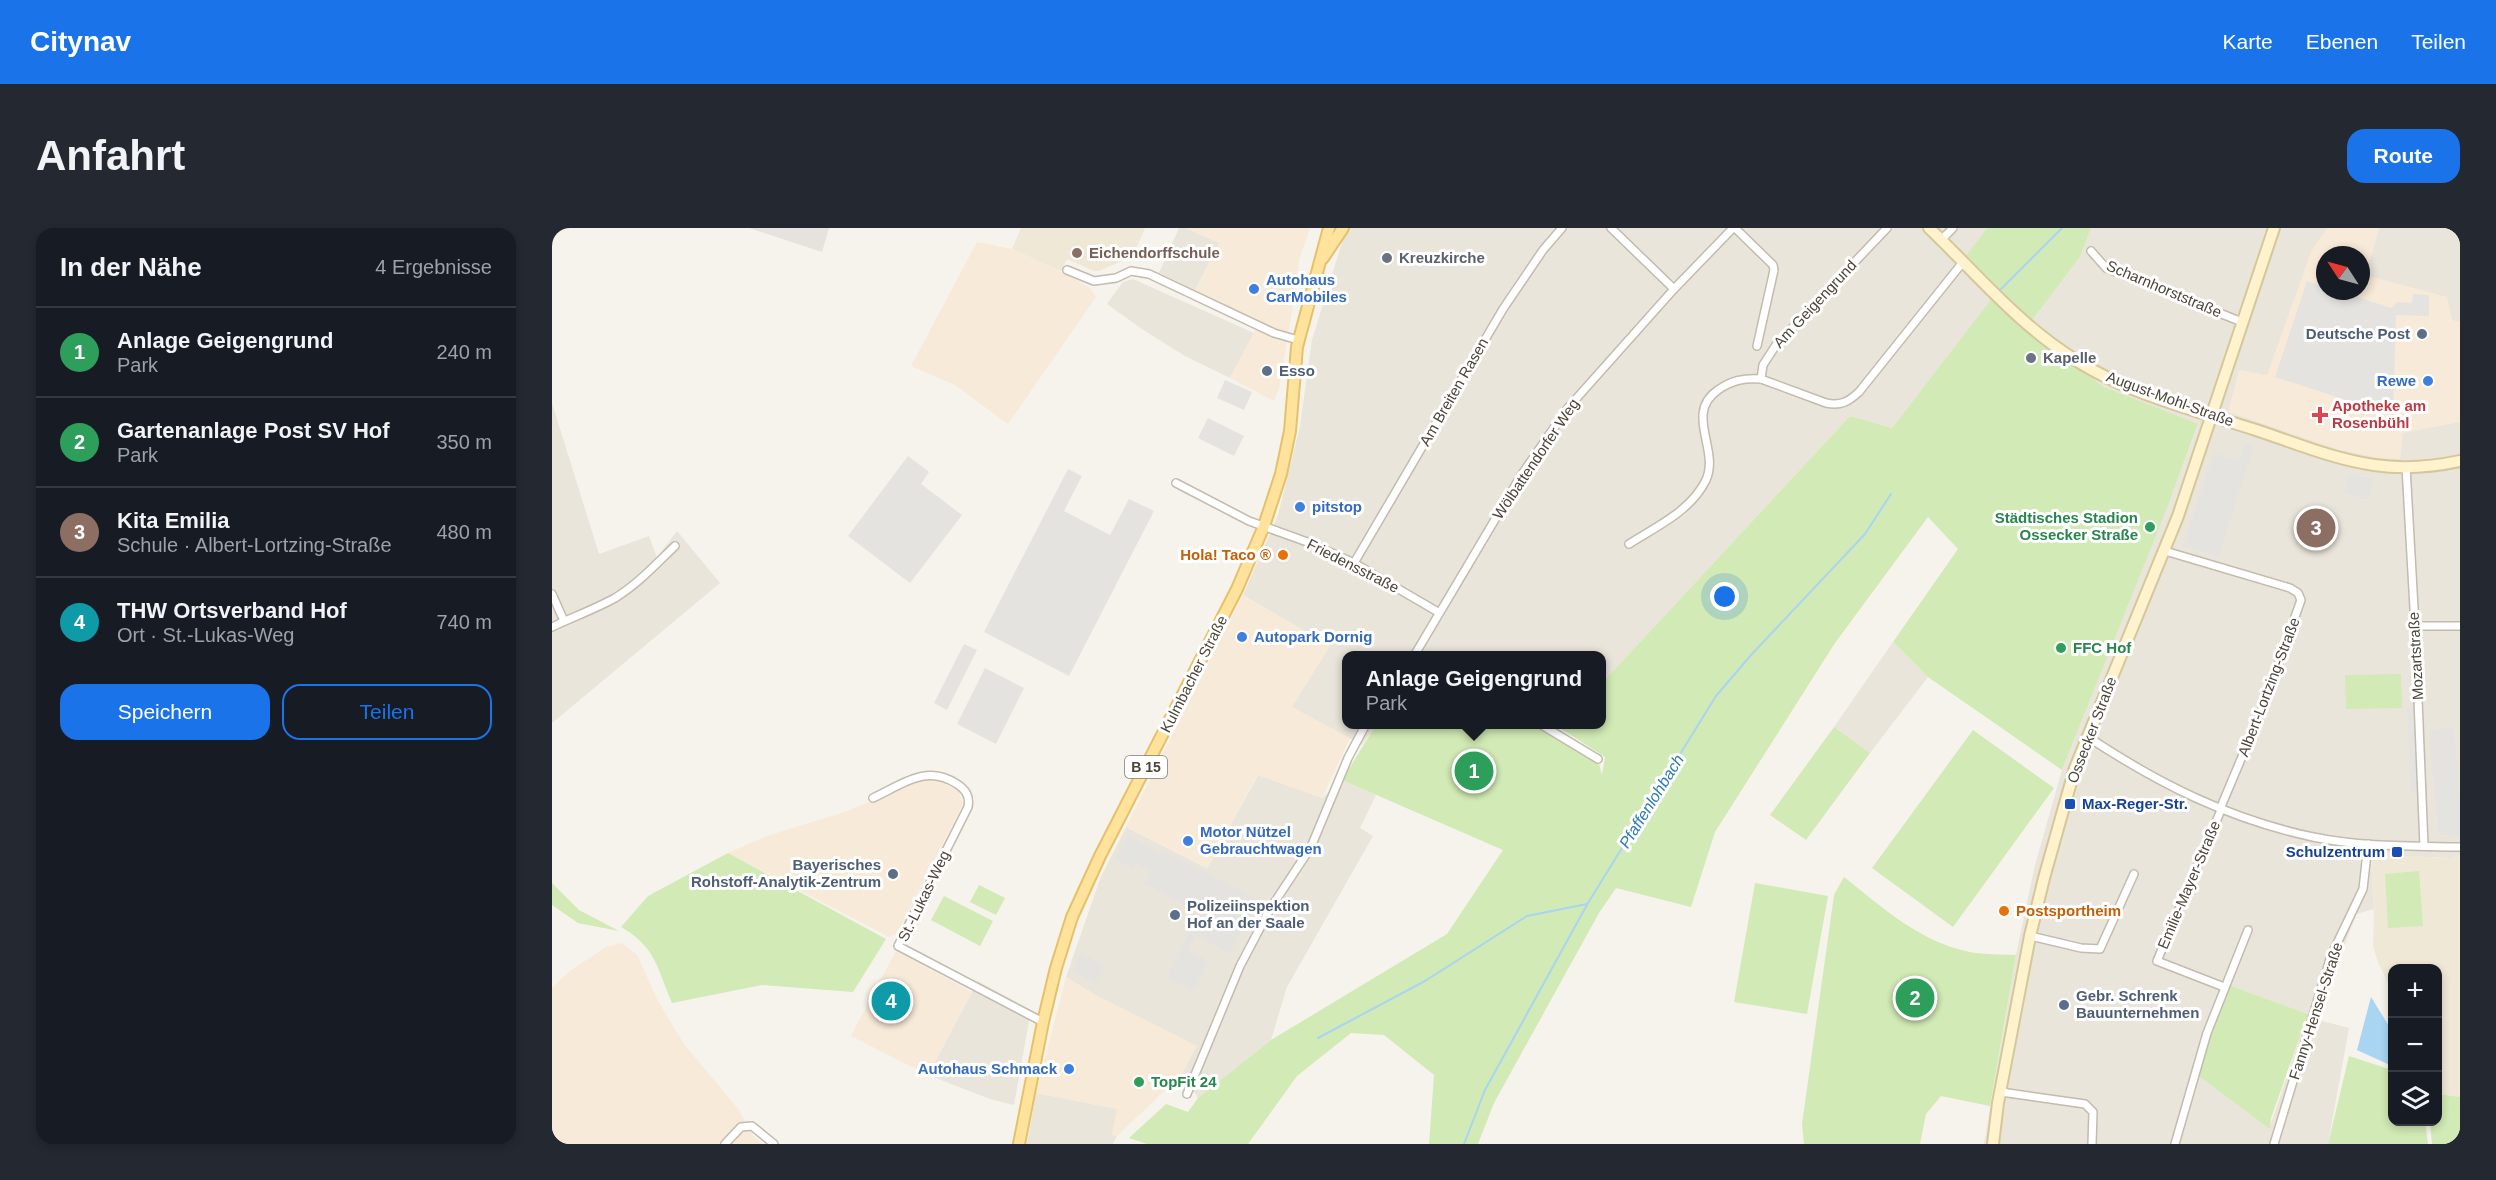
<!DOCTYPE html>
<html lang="de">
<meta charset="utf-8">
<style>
body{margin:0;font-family:Helvetica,sans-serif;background:#242831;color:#f1f3f6}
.controls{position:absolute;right:18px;bottom:18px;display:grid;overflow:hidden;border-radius:12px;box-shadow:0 3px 9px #0003}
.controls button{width:54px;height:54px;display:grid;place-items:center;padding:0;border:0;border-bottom:2px solid #363941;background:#171b24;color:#f1f3f6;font:30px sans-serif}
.compass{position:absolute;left:1764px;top:18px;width:54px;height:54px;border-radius:50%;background:#171b24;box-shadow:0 3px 9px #0003;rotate:306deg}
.you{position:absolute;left:1173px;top:369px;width:21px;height:21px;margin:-15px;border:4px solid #fff;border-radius:50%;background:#1a73e8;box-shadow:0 0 0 9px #1a73e833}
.badge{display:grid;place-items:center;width:39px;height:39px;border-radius:50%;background:#1a73e8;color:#fff;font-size:20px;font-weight:700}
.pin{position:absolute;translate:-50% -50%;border:3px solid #fff;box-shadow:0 2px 6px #0006}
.popup{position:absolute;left:790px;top:423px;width:264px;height:78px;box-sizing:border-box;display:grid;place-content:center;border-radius:12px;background:#171b24;filter:drop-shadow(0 2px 4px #0005);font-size:20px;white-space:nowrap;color:#9ea1a6}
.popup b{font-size:22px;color:#f1f3f6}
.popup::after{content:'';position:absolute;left:50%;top:100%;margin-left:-12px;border:12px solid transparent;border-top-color:#171b24}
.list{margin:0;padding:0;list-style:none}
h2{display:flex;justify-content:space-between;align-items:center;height:78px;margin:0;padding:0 24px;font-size:26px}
h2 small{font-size:20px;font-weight:400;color:#9ea1a6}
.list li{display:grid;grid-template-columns:39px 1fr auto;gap:18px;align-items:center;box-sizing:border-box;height:90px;padding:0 24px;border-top:2px solid #363941}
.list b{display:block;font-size:22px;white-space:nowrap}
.list p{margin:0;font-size:20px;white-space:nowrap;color:#9ea1a6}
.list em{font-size:20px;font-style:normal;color:#9ea1a6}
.actions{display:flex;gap:12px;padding:18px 24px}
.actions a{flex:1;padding:14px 0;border:2px solid #1a73e8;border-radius:18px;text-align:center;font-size:21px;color:#1a73e8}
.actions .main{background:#1a73e8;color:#fff}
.icon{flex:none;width:33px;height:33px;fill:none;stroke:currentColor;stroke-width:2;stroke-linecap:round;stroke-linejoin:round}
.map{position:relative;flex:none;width:1908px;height:916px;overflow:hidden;border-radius:18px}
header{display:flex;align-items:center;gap:36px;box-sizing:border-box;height:84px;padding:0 30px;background:#1a73e8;color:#fff}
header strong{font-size:28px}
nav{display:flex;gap:33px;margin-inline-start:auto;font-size:21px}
.intro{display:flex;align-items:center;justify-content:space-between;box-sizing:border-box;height:144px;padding:0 36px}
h1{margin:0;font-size:42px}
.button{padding:15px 27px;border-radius:18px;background:#1a73e8;color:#fff;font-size:21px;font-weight:700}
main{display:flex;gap:36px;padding:0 36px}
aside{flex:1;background:#171b24;border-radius:18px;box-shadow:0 3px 9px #0003}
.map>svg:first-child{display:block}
</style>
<header>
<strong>Citynav</strong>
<nav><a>Karte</a><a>Ebenen</a><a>Teilen</a></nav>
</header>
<div class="intro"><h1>Anfahrt</h1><a class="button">Route</a></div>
<main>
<aside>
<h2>In der Nähe<small>4 Ergebnisse</small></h2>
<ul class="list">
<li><span class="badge" style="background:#2e9e5b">1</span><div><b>Anlage Geigengrund</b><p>Park</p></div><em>240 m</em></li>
<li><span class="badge" style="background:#2e9e5b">2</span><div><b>Gartenanlage Post SV Hof</b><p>Park</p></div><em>350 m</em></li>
<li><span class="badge" style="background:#8d6e63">3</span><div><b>Kita Emilia</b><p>Schule · Albert-Lortzing-Straße</p></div><em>480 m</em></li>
<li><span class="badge" style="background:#0f9aa8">4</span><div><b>THW Ortsverband Hof</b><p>Ort · St.-Lukas-Weg</p></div><em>740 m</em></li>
</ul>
<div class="actions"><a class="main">Speichern</a><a>Teilen</a></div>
</aside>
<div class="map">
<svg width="1908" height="916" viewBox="0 0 1908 916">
<rect width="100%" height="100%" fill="#f6f3ec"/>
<g fill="#eae5da" fill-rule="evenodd">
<polygon points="627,0 634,0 667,15 643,62 607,45"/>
<polygon points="788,0 1435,0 1414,29 1446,64 1340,200 1298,188 1050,455 1050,428 794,428 794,496 824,497 810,517 739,479 778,418 691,367 726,287 748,198 760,112 792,8"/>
<path d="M1539,0H1908V627L1899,630L1819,627L1822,681L1804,686L1766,792L1797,800L1776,916H1432L1464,727L1483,637L1510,542L1614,283L1646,197L1550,158L1478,95L1528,29ZM1773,27H1809V63H1773ZM1677,757L1756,786L1717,901Z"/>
<polygon points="581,51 702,105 678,150 633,128 590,101 555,76 571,54"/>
<polygon points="0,175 47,326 97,308 105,330 125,303 168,355 0,495"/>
<polygon points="1341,414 1376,449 1318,525 1282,499"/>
<polygon points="706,547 770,570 790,552 824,567 808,600 821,608 735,759 719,812 646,870 630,846 644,818 545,768 514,749 548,651 574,599 655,640"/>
<polygon points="426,753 479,782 462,877 438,871 376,847"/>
<polygon points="484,865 566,881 560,907 565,908 561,916 475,916"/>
</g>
<g fill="#f7ead8" fill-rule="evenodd">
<polygon points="634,0 758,0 747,32 745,53 727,161 722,173 678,150 708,93 643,62 667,15"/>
<path d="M1775,0H1827L1814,47L1895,69L1900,92L1908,94V194L1851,205L1848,231L1827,230L1788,222L1676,184L1687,142L1715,147L1759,24ZM1773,27H1809V63H1773Z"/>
<polygon points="425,14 460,21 509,43 538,60 544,69 456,196 403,157 359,138"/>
<polygon points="691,367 778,418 740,479 798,510 770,570 705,547 656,640 574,599"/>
<polygon points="385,551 407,564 411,576 345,705 337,709 176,625 215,608 293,584 367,553"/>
<polygon points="70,715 85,727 106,773 132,816 187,882 201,908 210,916 0,916 0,760 18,743 54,719"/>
<polygon points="344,723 420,764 376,847 299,808"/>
<polygon points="514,749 545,768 645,818 630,846 565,908 560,907 565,881 484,865"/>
</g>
<polygon fill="#e6e2dd" points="197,0 277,0 270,24"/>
<g fill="#efe8d6">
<polygon points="469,0 593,0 581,28 547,43 542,43 515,31 509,43 460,21"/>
<polygon points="1819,627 1899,630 1908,627 1908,869 1886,866 1886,740 1840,740 1840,764 1826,734 1821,718 1822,681"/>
</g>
<g fill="#d2eab5">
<polygon points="1435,0 1539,0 1528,29 1478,95 1550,158 1646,196 1614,283 1510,542 1376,449 1341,414 1406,321 1376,289 1283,415 1163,604 1139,679 1064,660 1047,685 942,875 926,916 877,916 882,847 832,807 799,805 745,848 696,916 595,916 577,910 614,876 636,884 646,870 719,812 895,706 951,622 790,552 824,497 981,497 1047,536 1050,547 1053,529 1008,500 1011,497 1050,496 1050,455 1298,188 1340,200 1445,64 1413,29"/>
<polygon points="1849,446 1850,480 1794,481 1793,447"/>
<polygon points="1282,499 1318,525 1254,612 1218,587"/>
<polygon points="1421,502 1502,560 1401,699 1320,640"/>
<path d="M176,625L334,711L301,764L210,757L120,775C105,740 104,719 69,699L96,668Z"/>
<polygon points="1867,643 1871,698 1836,700 1833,646"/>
<path d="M1292,649C1331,680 1368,714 1418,724C1432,727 1449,726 1464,727L1438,878L1389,868L1374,886L1368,916H1252L1250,896L1282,667Z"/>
<polygon points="0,655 27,682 67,703 26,695 0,677"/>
<polygon points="1203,655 1276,668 1255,786 1182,774"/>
<polygon points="427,657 453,670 444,687 418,674"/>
<polygon points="392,668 441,693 428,718 379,692"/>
<polygon points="1677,757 1756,786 1719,890 1718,901 1643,845"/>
<polygon points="1797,828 1840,842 1840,894 1873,894 1876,916 1776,916"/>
<polygon points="1886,866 1908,869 1908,916 1880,916 1878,894 1886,894"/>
</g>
<g fill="#e5e3e0">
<polygon points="1755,53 1773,59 1773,63 1787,63 1839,80 1845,74 1860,75 1861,66 1877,67 1877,88 1844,87 1841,187 1723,149"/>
<polygon points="673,152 700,164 692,182 665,170"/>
<polygon points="656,190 692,208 682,228 646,210"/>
<polygon points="1693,216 1702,218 1666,329 1631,318 1662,225 1687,233"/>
<polygon points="356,228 377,244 369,256 410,287 358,355 296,308"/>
<polygon points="516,241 530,248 512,283 558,307 577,271 602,283 517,448 432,404"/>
<polygon points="1797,245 1822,252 1816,272 1792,265"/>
<polygon points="412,416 425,422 395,482 382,475"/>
<polygon points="433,440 472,460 444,516 405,496"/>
<polygon points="1866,467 1871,562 1859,564 1855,482"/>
<polygon points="1902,499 1908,573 1908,609 1904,610 1886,604 1877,502"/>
<polygon points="576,607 609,625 611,622 706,672 678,725 644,707 636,722 657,733 642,763 614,750 647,685 593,656 599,643 584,635 581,641 563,631"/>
<polygon points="529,725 554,738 544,756 520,743"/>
</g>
<polygon fill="#a9d4f2" points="1819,769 1840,803 1840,838 1805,822"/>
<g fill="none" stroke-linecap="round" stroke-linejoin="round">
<g stroke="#a9d4f2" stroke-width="2">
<polyline points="1447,63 1510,0"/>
<polyline points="766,810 873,753 975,688 1035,676"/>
<polyline points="912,916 933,862 1036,675 1164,468 1199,427 1313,306 1339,266"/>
</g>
<g stroke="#c2bbae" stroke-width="10">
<g id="street">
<polyline points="1059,0 1122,61"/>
<polyline points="1183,0 1221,37 1222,42 1205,118"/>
<path d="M1335,0L1224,117L1211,137L1209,151L1274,175C1289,178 1296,174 1307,164L1411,34"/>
<polyline points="1389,12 1401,0"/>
<polyline points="1539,23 1554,40 1690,94"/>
<polyline points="515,42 542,53 564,50 579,43 597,46 722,105 746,112"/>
<polyline points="1854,239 1863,398 1872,618"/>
<polyline points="624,255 697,293 758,315 802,335 886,384"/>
<path d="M1077,316C1105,298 1139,283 1154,252C1168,222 1132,185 1166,162C1180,152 1192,150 1209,151"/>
<polyline points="1613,323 1738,360 1746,365 1749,372 1711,479 1668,581"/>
<polyline points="802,335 951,81 991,22 1010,0"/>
<polyline points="0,366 12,393"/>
<polyline points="1863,398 1908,398"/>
<path d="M0,399C21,389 43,381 63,370C86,356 104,336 123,318"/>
<polyline points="862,428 970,246 1015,181 1122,61 1181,0"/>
<polyline points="988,496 1046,531"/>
<path d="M1536,509C1607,556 1677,591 1761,609C1809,619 1860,618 1908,619"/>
<path d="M321,570C351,556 374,536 405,556C414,562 418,568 416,579L346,718L491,794"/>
<polyline points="1669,582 1605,733 1672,759"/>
<polyline points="1478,708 1529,720 1548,721 1582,646"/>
<polyline points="1449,864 1533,876 1541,884 1540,916"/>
<polyline points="635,866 688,738 718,681 759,619 796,530 814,496"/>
<polyline points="173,916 189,899 200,898 222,916"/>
<polyline points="1623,916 1655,805 1696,702"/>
<polyline points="1722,916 1779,728 1811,661 1816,616"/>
</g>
</g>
<g stroke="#d6c79b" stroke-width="14">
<g id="secondary">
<path d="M1377,0C1424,45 1466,96 1522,131C1574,165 1645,183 1704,202C1743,215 1781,231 1822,237C1850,241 1880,239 1908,233"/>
<polyline points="1441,916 1446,875 1478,708 1492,650 1523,540 1626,288 1722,0"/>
</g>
</g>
<g stroke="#e6c16a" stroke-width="14">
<g id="primary">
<polyline points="771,30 791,0"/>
<polyline points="467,916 491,794 504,740 520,689 548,628 685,361 712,298 729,246 738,203 745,119 777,0"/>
</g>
</g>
<use href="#street" stroke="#fff" stroke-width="7"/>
<use href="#secondary" stroke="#fff3cd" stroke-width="10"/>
<use href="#primary" stroke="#ffe39c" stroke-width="10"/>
</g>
<circle fill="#8d6e63" stroke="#fff" stroke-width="2" cx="525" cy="25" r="6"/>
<g fill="#6b7280" stroke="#fff" stroke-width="2">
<circle cx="835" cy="30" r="6"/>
<circle cx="1479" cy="130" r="6"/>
</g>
<g fill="#3f7fe0" stroke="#fff" stroke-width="2">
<circle cx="702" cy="61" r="6"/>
<circle cx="1876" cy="153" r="6"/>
<circle cx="748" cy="279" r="6"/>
<circle cx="690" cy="409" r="6"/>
<circle cx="636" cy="613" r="6"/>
<circle cx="517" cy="841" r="6"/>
</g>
<g fill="#5c6f8a" stroke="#fff" stroke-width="2">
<circle cx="1870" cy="106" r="6"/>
<circle cx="715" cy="143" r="6"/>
<circle cx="341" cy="646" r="6"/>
<circle cx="623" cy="687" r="6"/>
<circle cx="1512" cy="777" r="6"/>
</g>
<path fill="#e0444e" stroke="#fff" stroke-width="2" d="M1765 178h6v6h6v6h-6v6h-6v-6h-6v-6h6z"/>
<g fill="#2e9e5b" stroke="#fff" stroke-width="2">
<circle cx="1598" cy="299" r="6"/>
<circle cx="1509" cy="420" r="6"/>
<circle cx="587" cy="854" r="6"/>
</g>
<g fill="#e8710a" stroke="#fff" stroke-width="2">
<circle cx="731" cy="327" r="6"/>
<circle cx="1452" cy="683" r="6"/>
</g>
<g fill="#1a4fb4" stroke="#fff" stroke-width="2">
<rect x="1512" y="570" width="12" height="12" rx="3"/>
<rect x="1839" y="618" width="12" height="12" rx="3"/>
</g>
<g text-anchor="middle" stroke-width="6" stroke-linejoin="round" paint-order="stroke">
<rect fill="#fff" stroke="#817c74" stroke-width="1.5" x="573" y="528" width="42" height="22" rx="4.5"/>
<g font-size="14" font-weight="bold" fill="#4b4439">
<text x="594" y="544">B 15</text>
</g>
<g font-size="15" font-weight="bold" fill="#785e54" stroke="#fff" text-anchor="start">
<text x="537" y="30">Eichendorffschule</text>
</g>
<g font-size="15" font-weight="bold" fill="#5b616d" stroke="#fff" text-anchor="start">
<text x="847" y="35">Kreuzkirche</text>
<text x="1491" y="135">Kapelle</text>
</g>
<g font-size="15" font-weight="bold" fill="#366cbe" stroke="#fff" text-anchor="start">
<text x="714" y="57">Autohaus<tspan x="714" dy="17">CarMobiles</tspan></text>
<text x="1864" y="158" text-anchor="end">Rewe</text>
<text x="760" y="284">pitstop</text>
<text x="702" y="414">Autopark Dornig</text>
<text x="648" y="609">Motor Nützel<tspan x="648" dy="17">Gebrauchtwagen</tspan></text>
<text x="505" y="846" text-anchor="end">Autohaus Schmack</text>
</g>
<g font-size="15" fill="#4b4439" stroke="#fff">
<text transform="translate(1612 61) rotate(23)" y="5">Scharnhorststraße</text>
<text transform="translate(1263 76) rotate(-47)" y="5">Am Geigengrund</text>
<text transform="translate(902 164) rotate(-60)" y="5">Am Breiten Rasen</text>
<text transform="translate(1618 171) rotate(20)" y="5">August-Mohl-Straße</text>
<text transform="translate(984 231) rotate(-56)" y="5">Wölbattendorfer Weg</text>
<text transform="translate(801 338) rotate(27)" y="5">Friedensstraße</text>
<text transform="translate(1864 428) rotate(-93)" y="5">Mozartstraße</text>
<text transform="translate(642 446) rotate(-63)" y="5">Kulmbacher Straße</text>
<text transform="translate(1717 459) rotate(-69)" y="5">Albert-Lortzing-Straße</text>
<text transform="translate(1540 502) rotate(-69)" y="5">Ossecker Straße</text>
<text transform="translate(1637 657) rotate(-67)" y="5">Emilie-Mayer-Straße</text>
<text transform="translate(372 668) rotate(-64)" y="5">St.-Lukas-Weg</text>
<text transform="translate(1764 783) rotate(-72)" y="5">Fanny-Hensel-Straße</text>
</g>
<g font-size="15" font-weight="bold" fill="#4e5e75" stroke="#fff" text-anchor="start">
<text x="1858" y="111" text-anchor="end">Deutsche Post</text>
<text x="727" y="148">Esso</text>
<text x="329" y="642" text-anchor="end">Bayerisches<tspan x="329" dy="17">Rohstoff-Analytik-Zentrum</tspan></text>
<text x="635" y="683">Polizeiinspektion<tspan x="635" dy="17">Hof an der Saale</tspan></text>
<text x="1524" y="773">Gebr. Schrenk<tspan x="1524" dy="17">Bauunternehmen</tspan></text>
</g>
<g font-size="15" font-weight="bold" fill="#be3a42" stroke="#fff" text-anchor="start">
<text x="1780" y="183">Apotheke am<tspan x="1780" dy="17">Rosenbühl</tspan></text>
</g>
<g font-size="15" font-weight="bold" fill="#27864d" stroke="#fff" text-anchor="start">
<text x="1586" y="295" text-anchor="end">Städtisches Stadion<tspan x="1586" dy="17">Ossecker Straße</tspan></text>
<text x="1521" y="425">FFC Hof</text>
<text x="599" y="859">TopFit 24</text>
</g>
<g font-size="15" font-weight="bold" fill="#c56008" stroke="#fff" text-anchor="end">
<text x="719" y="332">Hola! Taco ®</text>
<text x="1464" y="688" text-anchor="start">Postsportheim</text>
</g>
<g font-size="15" font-weight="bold" fill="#164399" stroke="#fff" text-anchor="start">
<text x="1530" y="581">Max-Reger-Str.</text>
<text x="1833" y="629" text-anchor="end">Schulzentrum</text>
</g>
<g font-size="16" font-style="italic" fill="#2e7ab2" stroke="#fff">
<text transform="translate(1099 573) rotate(-58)" y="6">Pfaffenlohbach</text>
</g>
</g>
</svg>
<div class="controls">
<button>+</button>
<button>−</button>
<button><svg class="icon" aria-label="layers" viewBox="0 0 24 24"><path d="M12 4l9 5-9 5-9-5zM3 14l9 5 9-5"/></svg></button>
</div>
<svg class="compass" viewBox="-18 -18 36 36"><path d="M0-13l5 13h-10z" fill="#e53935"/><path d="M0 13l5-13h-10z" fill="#9ea1a6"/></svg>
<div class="you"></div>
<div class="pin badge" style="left:922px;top:543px;background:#2e9e5b">1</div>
<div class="popup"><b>Anlage Geigengrund</b>Park</div>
<div class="pin badge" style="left:1363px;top:770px;background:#2e9e5b">2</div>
<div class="pin badge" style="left:1764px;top:300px;background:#8d6e63">3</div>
<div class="pin badge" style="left:339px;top:773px;background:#0f9aa8">4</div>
</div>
</main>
